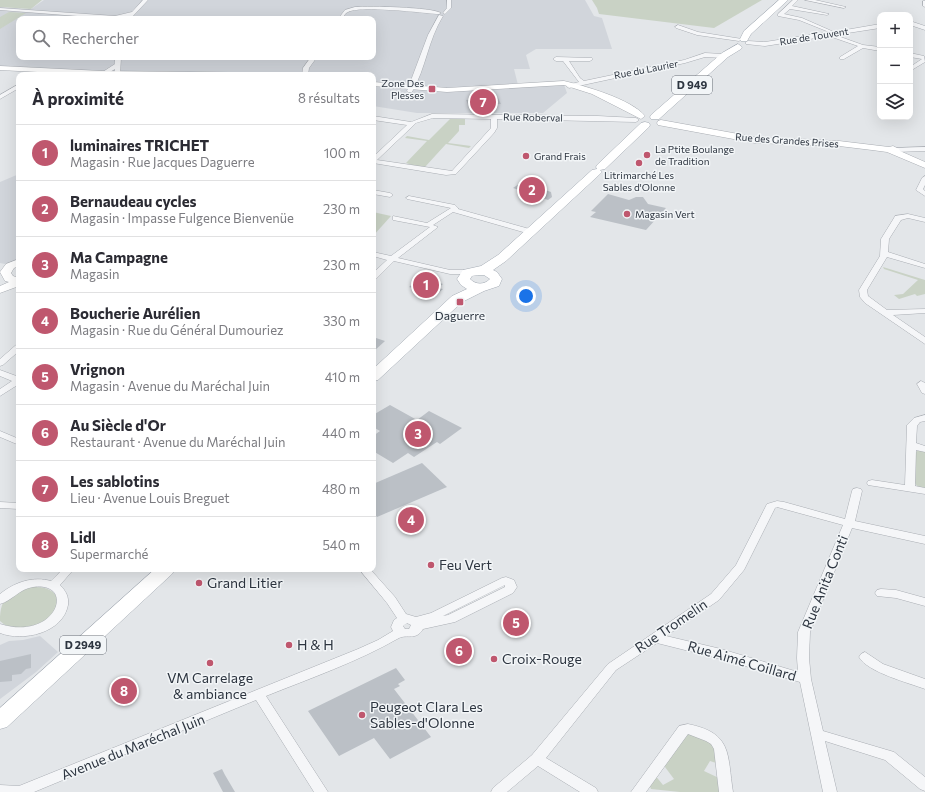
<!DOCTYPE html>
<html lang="fr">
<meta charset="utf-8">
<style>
body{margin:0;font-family:Commissioner,sans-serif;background:#f7f7f7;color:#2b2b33}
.controls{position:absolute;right:12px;top:12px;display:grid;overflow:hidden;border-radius:8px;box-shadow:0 4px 16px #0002}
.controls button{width:36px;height:36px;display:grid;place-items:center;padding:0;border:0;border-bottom:1px solid #e1e1e2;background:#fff;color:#2b2b33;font:20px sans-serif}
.you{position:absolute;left:526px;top:296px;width:14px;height:14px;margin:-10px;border:3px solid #fff;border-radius:50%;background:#1a73e8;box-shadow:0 0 0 6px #1a73e833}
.badge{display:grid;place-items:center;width:26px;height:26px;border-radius:50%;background:#bf576e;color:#fff;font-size:13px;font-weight:700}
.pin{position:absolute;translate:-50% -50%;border:2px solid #fff;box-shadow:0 1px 4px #0006}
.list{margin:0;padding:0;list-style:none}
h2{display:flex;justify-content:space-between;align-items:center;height:52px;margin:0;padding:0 16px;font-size:17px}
h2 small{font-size:13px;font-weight:400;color:#7c7c81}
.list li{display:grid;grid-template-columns:26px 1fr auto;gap:12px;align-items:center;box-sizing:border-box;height:56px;padding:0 16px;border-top:1px solid #e1e1e2}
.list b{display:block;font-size:15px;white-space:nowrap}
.list p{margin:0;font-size:13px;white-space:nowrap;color:#7c7c81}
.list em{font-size:13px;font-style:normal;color:#7c7c81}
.icon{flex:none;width:22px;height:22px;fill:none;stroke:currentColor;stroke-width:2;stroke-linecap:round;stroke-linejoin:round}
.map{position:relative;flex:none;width:925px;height:792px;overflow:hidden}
.search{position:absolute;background:#fff;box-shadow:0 4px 16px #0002;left:16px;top:16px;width:360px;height:44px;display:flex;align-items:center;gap:10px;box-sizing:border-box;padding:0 14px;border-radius:8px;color:#7c7c81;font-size:15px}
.panel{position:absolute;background:#fff;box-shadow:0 4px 16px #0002;left:16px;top:72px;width:360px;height:500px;border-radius:8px}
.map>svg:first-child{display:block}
</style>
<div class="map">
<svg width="925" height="792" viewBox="0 0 925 792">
<rect width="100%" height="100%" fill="#e3e6e9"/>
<g fill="#d1d5db" fill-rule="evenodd">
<path d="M44,0H585L594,16L602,18L612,49H536L526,55L530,69H514L518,85L563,82L567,93L543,113H417L373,106V75H61L0,69V7L31,9ZM19,19H373V57H19Z"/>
<polygon points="19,174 19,259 5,264 0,263 0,182"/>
<polygon points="40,636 58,652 36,672 0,699 0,645 9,641 23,640"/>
</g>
<g fill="#c9d2c5">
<polygon points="0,0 42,0 31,9 0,7"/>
<polygon points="592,0 762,0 714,28 599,14 597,8"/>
<polygon points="9,12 26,13 0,29 0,17"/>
<polygon points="450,119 465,119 465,125 459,125 459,131 448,143 471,146 469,148 446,144 425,167 411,166 412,165 406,163 427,141 405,138 407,136 429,140"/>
<polygon points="373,212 391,216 373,236"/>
<polygon points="883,267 925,280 925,294 917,296 915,294 899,299 894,295 903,294 918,280 884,269"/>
<polygon points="917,451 925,451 925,488 918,487 914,482 915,454"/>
<path d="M30,587C42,587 52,587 58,599C57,603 56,610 54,614C42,628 14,635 0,621C0,596 9,596 30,587Z"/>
<polygon points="687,733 693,733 715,746 719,764 710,761 704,771 721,779 722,789 719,792 680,792 651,789 649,784 654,774 663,785 674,779 662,763"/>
</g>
<g fill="#bbc0c6">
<polygon points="498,98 501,104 469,106 466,100"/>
<polygon points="522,182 551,192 552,197 548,200 513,188"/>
<polygon points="608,194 629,200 636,197 643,197 648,204 666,208 646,230 590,217 596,212 591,211"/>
<polygon points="421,277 443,284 438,288 443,289 436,295 409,287"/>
<polygon points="373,337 385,341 373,352"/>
<polygon points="390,405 417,420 429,411 462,428 440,444 437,442 414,457 408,453 393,463 373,451 373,436 380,431 373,427 373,415"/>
<polygon points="422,463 447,487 377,517 373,513 373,484"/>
<polygon points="31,654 31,668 26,669 21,674 12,675 12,681 0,682 0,661"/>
<polygon points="396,668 405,680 398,684 400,686 394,689 431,737 390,759 374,738 339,756 308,711"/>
<polygon points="222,769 225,775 235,792 223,792 213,773"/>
</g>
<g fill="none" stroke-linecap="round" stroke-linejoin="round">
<g stroke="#a9adb3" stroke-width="1">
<g id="street">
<polygon points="143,0 148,0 133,16 144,19 116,19 0,10 0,8 115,16 132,12"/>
<polygon points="447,0 451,0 451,8 445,14 443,13 447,8"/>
<polygon points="793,0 798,0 792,6 829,14 827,15 790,9 784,14 802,18 834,32 880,24 880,28 835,35 863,45 880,47 880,51 863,48 844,59 840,59 840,57 858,46 829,36 765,46 746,44 746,42 748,41 765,42 829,32 799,20 778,16 778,14"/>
<polygon points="805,0 815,0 846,7 844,8"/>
<polygon points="923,1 925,1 925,7 923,6"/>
<path d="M355,7C370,6 431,7 441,13L439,14C423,13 360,5 348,12C345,13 344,16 342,19H338L345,10Z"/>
<path d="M439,15L443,16C428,40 426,68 412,92H408L407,91L428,35Z"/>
<polygon points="910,21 925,26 925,30 910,25"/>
<polygon points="678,25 698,32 742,39 739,41 697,35 676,28 675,27"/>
<polygon points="705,53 723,54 726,56 723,58 705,57 685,63 569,88 566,86 567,85 579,82 563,61 556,61 553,59 556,57 592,58 593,59 590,61 569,61 580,78 584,81 684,60"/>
<polygon points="910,53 924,56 925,62 910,71 910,67 922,59 910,57"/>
<polygon points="115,57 121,57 120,75 114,75 115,69 105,75 98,75 115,64"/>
<polygon points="311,57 317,57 309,68 308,75 302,75 303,68"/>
<polygon points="42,70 47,71 42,75 36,75"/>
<polygon points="19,84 19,88 0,99 0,95"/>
<path d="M432,114L598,116L636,118L639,120L636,122L497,119V128L494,133L456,174L446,175L373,163V157L407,125L373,120V116L411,122ZM433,118L491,119V128L452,171L377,160L416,123Z"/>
<polygon points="925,147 925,151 895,152 892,150 895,148"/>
<polygon points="925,176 925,185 923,189 925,191 925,196 916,190 922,178"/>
<polygon points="373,190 390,193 393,195 390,197 373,194"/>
<polygon points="409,196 455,205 458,208 458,209 533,230 534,232 530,234 453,212 433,225 438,227 398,258 450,270 473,270 473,274 450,274 394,261 376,279 373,279 373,273 387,260 373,256 373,252 391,256 430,227 393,220 393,216 427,223 451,208 407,199 406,198"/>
<polygon points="908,214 925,218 925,222 908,218 901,220 889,239 888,252 925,264 925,268 887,257 867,290 868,296 887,310 925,309 925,313 893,315 925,337 925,344 865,303 860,297 859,290 880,256 881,239 894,218 895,216"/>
<polygon points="19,344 19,351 3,365 0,366 0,359 16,345"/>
<polygon points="0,370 19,377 19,384 0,396 0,389 12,381 0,376"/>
<polygon points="921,381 925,383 925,394 922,393 917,384"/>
<polygon points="925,415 925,421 920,422 917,426 916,443 925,446 925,452 916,450 915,486 925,488 925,494 868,485 867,483 868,481 872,480 905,485 907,425 914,418"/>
<polygon points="0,431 19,439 19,445 0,437"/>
<path d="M857,488L861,489L862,491L855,521L925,536V544L852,528L810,632L809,658L811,679L823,731L894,752L925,777V791L920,789L885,760L825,741L837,792H823L800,682L721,659L657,643L616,670L546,758L596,788L598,792H580L538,766L507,792H491L493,788L532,755L608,664L711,594L736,565L767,504L777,501L784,502L845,519L852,491L853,489ZM777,507L843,525L798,632L797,658L798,672L721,649L666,636L719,600L744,570L775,508Z"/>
<polygon points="0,502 19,503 19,509 0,508"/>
<path d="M63,569H74L60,585C66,591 69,597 68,605C63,633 23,642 0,633V624C57,642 77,581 33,587C19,589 12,601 0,604V594C15,582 33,576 51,581Z"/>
<path d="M359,569H370L395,597L406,614L416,617L431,613L502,578L506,577L514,580L517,587L513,593L455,622L423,629C416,641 407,634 399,638C357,662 311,678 266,696L328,792H314L256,700L34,792H0V785L19,786L358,649L378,640L393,631L391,627L394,620L397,618L387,603ZM505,585V587L448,615L443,616ZM407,623L411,625L409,629H405L403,626Z"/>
<polygon points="881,589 896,590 925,598 925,606 896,598 877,596 875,593 877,590"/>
<path d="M865,652L883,664L925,679V689C909,683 867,672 859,657L861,654Z"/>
<path d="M688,724C733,733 727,754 733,792H719L714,749L711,744L706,741L688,734L646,792H631L679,726Z"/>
</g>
</g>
<g stroke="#a9adb3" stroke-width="1">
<g id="secondary">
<polygon points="0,66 102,71 269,73 273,75 94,75 0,70"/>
<polygon points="290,73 304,73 308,75 289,75"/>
<path d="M564,81C585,86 631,99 645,116L641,119L592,94L564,85L447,92L373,86V82L447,88Z"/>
<polygon points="661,120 755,137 839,141 889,147 893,146 899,149 900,151 925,162 925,168 887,152 872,150 839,146 755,143 658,125 657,123 658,121"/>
<polygon points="19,259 19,266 14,268 11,273 13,276 19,278 19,286 0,293 0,286 9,282 5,281 0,272 6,264"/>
</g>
</g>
<g stroke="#a4abb4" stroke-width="1">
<g id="primary">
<polygon points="779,0 788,0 751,34 747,41 741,41 740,39 744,31"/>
<polygon points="738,44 742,47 741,49 728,57 659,119 651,119 650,117 651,115 722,53"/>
<path d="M645,122L649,123L650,125L649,127L605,169L600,170L602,172L600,174L506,261L493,270L497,272L502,279L499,286L484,291L462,302L378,380L373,381V369L452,296L467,289L461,285L457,279L463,270L481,266L498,255L592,170L597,169L596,167L597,165L641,123ZM478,275H484L490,279C484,285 476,285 470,279L472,276Z"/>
<polygon points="155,569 175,569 172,574 7,727 0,729 0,708"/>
</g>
</g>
<use href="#street" fill="#f5f6f8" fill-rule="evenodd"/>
<use href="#secondary" fill="#fff" fill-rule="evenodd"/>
<use href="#primary" fill="#fff" fill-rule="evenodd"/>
</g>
<g fill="#bf576e" stroke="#f2f5f7" stroke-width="1.5">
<rect x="428" y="85" width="8" height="8" rx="2"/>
<circle cx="647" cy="155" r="4"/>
<circle cx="526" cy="156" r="4"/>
<circle cx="639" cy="163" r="4"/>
<circle cx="627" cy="214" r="4"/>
<rect x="456" y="298" width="8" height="8" rx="2"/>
<circle cx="431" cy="565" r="4"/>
<circle cx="199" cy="583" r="4"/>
<circle cx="289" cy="645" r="4"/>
<circle cx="494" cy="659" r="4"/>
<circle cx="210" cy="663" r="4"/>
<circle cx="362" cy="715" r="4"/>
</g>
<g text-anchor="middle" stroke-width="3" stroke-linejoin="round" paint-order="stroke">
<g font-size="10" fill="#2d3540" stroke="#f2f5f7">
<text transform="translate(814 36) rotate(-9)" y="4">Rue de Touvent</text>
<text transform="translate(646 69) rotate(-11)" y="4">Rue du Laurier</text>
<text transform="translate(533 117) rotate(1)" y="4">Rue Roberval</text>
<text transform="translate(787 140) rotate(4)" y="4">Rue des Grandes Prises</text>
</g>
<g font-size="10" fill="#2d3540" stroke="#f2f5f7" text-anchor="start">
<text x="424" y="87" text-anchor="end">Zone Des<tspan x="424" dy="12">Plesses</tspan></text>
<text x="655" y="153">La Ptite Boulange<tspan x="655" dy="12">de Tradition</tspan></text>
<text x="534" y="160">Grand Frais</text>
<text x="639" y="179" text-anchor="middle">Litrimarché Les<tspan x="639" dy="12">Sables d'Olonne</tspan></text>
<text x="635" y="218">Magasin Vert</text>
</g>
<g fill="#f2f5f7" stroke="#686f77" stroke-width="1">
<rect x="672" y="76" width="40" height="18" rx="3"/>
<rect x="60" y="636" width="46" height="18" rx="3"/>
</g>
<g font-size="11" font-weight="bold" fill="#2d3540">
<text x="692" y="89">D 949</text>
<text x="83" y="649">D 2949</text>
</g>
<g font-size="12" fill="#2d3540" stroke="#f2f5f7">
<text x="460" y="320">Daguerre</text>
</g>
<g font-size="14" fill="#2d3540" stroke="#f2f5f7" text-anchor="start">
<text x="439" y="570">Feu Vert</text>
<text x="207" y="588">Grand Litier</text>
<text x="297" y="650">H &amp; H</text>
<text x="502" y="664">Croix-Rouge</text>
<text x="210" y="683" text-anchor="middle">VM Carrelage<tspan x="210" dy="16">&amp; ambiance</tspan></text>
<text x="370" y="712">Peugeot Clara Les<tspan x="370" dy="16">Sables-d'Olonne</tspan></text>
</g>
<g font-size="14" fill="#2d3540" stroke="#f2f5f7">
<text transform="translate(825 582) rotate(-68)" y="5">Rue Anita Conti</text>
<text transform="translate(671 626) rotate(-34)" y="5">Rue Tromelin</text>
<text transform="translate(742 661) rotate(16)" y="5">Rue Aimé Coillard</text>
<text transform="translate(133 747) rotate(-22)" y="5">Avenue du Maréchal Juin</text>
</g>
</g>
</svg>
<div class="controls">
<button>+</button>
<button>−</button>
<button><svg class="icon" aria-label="layers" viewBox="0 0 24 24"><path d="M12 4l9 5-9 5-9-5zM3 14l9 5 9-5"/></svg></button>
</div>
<div class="you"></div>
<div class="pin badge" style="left:426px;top:285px">1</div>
<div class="pin badge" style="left:532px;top:190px">2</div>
<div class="pin badge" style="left:418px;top:434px">3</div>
<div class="pin badge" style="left:411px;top:520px">4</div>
<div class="pin badge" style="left:516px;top:623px">5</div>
<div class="pin badge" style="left:459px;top:651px">6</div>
<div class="pin badge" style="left:483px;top:102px">7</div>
<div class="pin badge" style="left:124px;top:691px">8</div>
<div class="search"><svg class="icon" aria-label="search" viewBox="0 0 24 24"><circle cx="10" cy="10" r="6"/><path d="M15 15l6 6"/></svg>Rechercher</div>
<section class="panel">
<h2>À proximité<small>8 résultats</small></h2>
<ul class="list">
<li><span class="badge">1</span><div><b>luminaires TRICHET</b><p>Magasin · Rue Jacques Daguerre</p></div><em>100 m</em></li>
<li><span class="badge">2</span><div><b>Bernaudeau cycles</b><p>Magasin · Impasse Fulgence Bienvenüe</p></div><em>230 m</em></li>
<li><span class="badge">3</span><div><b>Ma Campagne</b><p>Magasin</p></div><em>230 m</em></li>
<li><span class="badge">4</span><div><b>Boucherie Aurélien</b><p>Magasin · Rue du Général Dumouriez</p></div><em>330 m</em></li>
<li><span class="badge">5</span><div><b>Vrignon</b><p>Magasin · Avenue du Maréchal Juin</p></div><em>410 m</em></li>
<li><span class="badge">6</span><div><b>Au Siècle d'Or</b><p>Restaurant · Avenue du Maréchal Juin</p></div><em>440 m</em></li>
<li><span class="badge">7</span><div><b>Les sablotins</b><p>Lieu · Avenue Louis Breguet</p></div><em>480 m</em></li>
<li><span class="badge">8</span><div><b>Lidl</b><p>Supermarché</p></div><em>540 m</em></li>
</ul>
</section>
</div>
